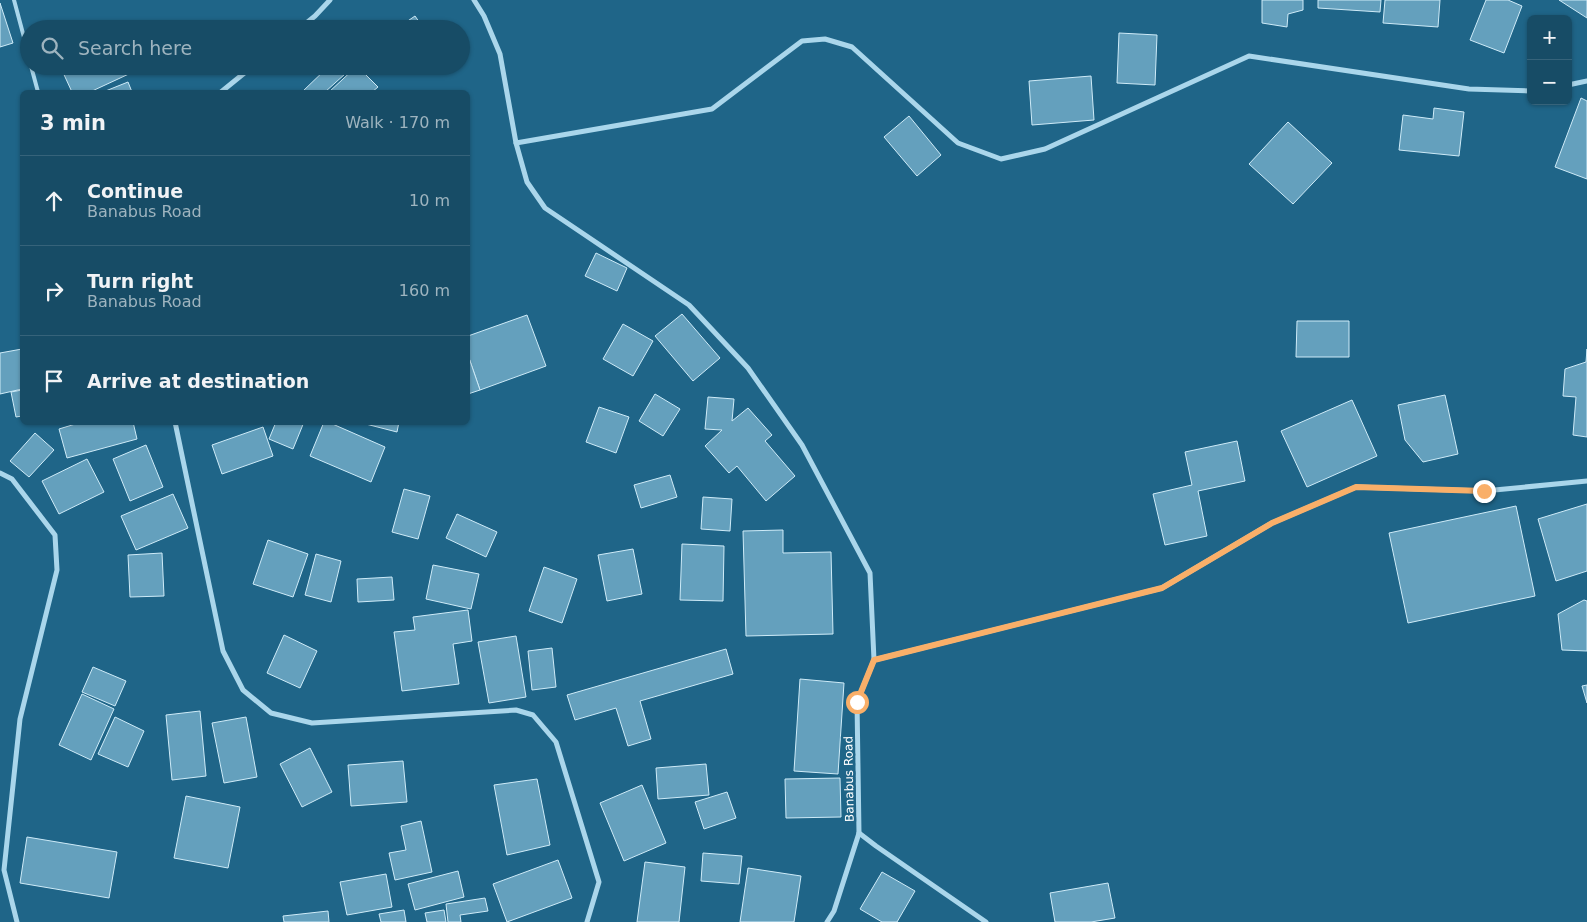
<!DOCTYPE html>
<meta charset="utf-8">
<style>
body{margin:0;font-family:"DejaVu Sans",sans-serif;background:#20536c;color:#f1f3f6}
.controls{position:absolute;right:15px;top:15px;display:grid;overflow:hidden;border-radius:8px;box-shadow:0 1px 4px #0004}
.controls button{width:45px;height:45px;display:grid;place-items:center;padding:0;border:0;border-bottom:1px solid #36637a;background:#174c66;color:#f1f3f6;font:25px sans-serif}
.stop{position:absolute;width:15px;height:15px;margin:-11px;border:4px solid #f9af69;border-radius:50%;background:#fff}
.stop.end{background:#f9af69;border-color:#fff;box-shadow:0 1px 5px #0008}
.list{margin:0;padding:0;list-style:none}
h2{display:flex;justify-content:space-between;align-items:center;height:65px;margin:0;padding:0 20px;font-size:21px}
h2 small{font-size:16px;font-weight:400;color:#9eb4bf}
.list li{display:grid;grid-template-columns:32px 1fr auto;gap:15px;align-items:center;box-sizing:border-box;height:90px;padding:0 20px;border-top:1px solid #36637a}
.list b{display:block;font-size:19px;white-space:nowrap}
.list p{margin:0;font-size:16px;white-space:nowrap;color:#9eb4bf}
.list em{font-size:16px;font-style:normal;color:#9eb4bf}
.icon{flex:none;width:28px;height:28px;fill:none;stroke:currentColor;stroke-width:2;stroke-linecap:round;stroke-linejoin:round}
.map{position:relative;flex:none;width:1587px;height:922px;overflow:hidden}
.search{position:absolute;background:#174c66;box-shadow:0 1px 4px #0004;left:20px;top:20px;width:450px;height:55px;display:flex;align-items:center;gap:12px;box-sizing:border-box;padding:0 18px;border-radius:28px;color:#9eb4bf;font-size:19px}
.panel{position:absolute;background:#174c66;box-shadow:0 1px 4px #0004;left:20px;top:90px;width:450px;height:335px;border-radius:8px}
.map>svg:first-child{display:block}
</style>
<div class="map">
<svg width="1587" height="922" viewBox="0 0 1587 922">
<rect width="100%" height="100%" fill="#1f6588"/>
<g fill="#64a0bd" stroke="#ceebf8">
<polygon points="1262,0 1303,0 1303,10 1288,14 1287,27 1262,23"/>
<polygon points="1318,0 1381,0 1380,12 1318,8"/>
<polygon points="1385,0 1440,0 1438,27 1383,23"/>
<polygon points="1486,0 1508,0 1522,6 1504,53 1470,40"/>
<polygon points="1559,0 1587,0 1587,18"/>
<polygon points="0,3 13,43 0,47"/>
<polygon points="415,16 424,29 396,29"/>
<polygon points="1119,33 1157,35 1155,85 1117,83"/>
<polygon points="60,66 146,66 90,92 72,92"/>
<polygon points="329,66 338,66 345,74 325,92 302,92"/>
<polygon points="357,66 378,87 372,92 329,92"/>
<polygon points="1091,76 1094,120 1032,125 1029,81"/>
<polygon points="128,82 132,92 103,92"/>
<polygon points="1581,98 1587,101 1587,179 1555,167"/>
<polygon points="1434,108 1464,112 1459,156 1399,150 1403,115 1433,119"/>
<polygon points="909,116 941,155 917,176 884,137"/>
<polygon points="1288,122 1332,163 1293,204 1249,164"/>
<polygon points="596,253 627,268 617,291 585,276"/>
<polygon points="682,314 720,358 693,381 655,336"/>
<polygon points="527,315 546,366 480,390 468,355 468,336"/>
<polygon points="1297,321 1349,321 1349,357 1296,357"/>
<polygon points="623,324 653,341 633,376 603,359"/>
<polygon points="22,349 22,389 0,394 0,353"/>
<polygon points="1587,349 1587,437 1573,435 1576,397 1563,396 1565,369 1586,362"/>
<polygon points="468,355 480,390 468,394"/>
<polygon points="22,390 22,416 16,417 11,392"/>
<polygon points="655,394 680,409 663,436 639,421"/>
<polygon points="1445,395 1458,454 1423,462 1405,440 1398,405"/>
<polygon points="708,397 734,399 732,421 748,408 772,435 765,441 795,476 766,501 737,466 729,473 705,446 722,430 705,429"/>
<polygon points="1352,400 1377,456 1307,487 1281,431"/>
<polygon points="599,407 629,417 616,453 586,442"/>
<polygon points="82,422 133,422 137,439 67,458 59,429"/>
<polygon points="276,422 304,422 293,449 269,439"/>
<polygon points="324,422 328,422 385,447 371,482 310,456"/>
<polygon points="358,422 399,422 397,432"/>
<polygon points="263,427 273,456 222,474 212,445"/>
<polygon points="35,433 54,450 29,477 10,461"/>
<polygon points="1237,441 1245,481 1198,491 1207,536 1165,545 1153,494 1192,485 1185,452"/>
<polygon points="146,445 163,487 130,501 113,459"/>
<polygon points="87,459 104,492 59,514 42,481"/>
<polygon points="670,475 677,497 641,508 634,485"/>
<polygon points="404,489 430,496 418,539 392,532"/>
<polygon points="173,494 188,528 136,550 121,516"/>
<polygon points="703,497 732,499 730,531 701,529"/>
<polygon points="1587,504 1587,571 1556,581 1538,519"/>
<polygon points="1516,506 1535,596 1408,623 1389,533"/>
<polygon points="457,514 497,532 486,557 446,538"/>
<polygon points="783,530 783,553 831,552 833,634 746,636 743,531"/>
<polygon points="268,540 308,554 293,597 253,584"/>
<polygon points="682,544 724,546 723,601 680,600"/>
<polygon points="633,549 642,594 607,601 598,555"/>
<polygon points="162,553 164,596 130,597 128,555"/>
<polygon points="316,554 341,561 331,602 305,595"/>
<polygon points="433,565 479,574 471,609 426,599"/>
<polygon points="544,567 577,579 562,623 529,611"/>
<polygon points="392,577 394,600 358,602 357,579"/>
<polygon points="1584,600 1587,601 1587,651 1562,650 1558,614"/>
<polygon points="468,610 472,641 453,644 459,684 402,691 394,632 415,630 413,617"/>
<polygon points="284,635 317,651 300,688 267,673"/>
<polygon points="516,636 526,697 489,703 478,642"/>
<polygon points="552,648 556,687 532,690 528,651"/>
<polygon points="726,649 733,674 640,701 651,739 628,746 616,708 575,720 567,695"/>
<polygon points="93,667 126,681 115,706 82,692"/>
<polygon points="800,679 844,683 838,774 794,771"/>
<polygon points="1587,685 1587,703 1582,686"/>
<polygon points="82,694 114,709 91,760 59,745"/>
<polygon points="200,711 206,776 172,780 166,715"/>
<polygon points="115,717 144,731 128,767 98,754"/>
<polygon points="246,717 257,777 224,783 212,723"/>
<polygon points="310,748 332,792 302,807 280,764"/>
<polygon points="403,761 407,802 351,806 348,765"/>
<polygon points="706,764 709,795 658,799 656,768"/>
<polygon points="840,778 841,817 786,818 785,779"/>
<polygon points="537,779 550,845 507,855 494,785"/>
<polygon points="642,785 666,843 624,861 600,803"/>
<polygon points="727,792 736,818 704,829 695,802"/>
<polygon points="186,796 240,807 228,868 174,858"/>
<polygon points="421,821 432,872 395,880 389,853 406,850 401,826"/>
<polygon points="27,837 117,852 109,898 20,883"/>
<polygon points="703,853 742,856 739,884 701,881"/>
<polygon points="558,860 572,898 507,922 493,884"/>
<polygon points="645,862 685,867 679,922 637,922"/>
<polygon points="748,868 801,876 794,922 740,922"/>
<polygon points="458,871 464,897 415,910 408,884"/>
<polygon points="882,872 915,891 897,922 882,922 860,909"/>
<polygon points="386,874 392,907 347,915 340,882"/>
<polygon points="1108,883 1115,918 1091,922 1055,922 1050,893"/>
<polygon points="485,898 488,911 460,915 461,922 448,922 446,904"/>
<polygon points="404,910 406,922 381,922 379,914"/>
<polygon points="444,910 446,922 427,922 425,913"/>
<polygon points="328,911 329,922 284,922 283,916"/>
</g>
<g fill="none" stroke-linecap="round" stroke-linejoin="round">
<g stroke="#aad6eb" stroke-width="4">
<polyline points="14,0 29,56"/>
<polyline points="31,66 38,92"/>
</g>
<g stroke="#aad6eb" stroke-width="5">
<polyline points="474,0 484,16 500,54 516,143 527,182 545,208 689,305 748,368 802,445 870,573 874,660"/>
<polyline points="299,29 315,16 330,0"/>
<polyline points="1568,85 1587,81"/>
<polyline points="221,92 253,66"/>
<polyline points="516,143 712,109 802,41 825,39 852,47 958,143 1001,159 1045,149 1249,56 1469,89 1531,91"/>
<polyline points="175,422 223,651 243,690 271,713 312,723 516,710 533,715 556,742 599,882 587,922"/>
<polyline points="0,473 12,479 55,535 57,570 20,719 4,870 17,922"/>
<polyline points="859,833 876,846 986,922"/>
<polyline points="827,922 834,911 859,833 857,702 874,660 1162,588 1272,523 1356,487 1484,491 1587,481"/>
</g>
</g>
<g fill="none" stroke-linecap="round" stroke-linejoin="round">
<polyline stroke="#f9af69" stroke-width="6" points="857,702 874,660 1162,588 1272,523 1356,487 1484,491"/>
</g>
<g text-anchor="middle" stroke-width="5" stroke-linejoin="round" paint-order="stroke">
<g font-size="12" fill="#fff" stroke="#1f6588">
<text transform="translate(849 779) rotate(-91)" y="4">Banabus Road</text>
</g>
</g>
</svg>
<div class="controls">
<button>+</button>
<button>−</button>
</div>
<div class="stop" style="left:857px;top:702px"></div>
<div class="stop end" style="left:1484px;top:491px"></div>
<div class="search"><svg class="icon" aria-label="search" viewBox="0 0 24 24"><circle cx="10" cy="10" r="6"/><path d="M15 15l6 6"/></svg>Search here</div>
<section class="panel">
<h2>3 min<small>Walk · 170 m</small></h2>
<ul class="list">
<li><svg class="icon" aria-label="ahead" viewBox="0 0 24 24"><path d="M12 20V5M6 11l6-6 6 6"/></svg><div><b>Continue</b><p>Banabus Road</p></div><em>10 m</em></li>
<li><svg class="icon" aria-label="right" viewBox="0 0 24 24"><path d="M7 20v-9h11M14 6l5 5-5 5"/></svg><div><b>Turn right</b><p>Banabus Road</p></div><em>160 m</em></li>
<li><svg class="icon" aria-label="arrive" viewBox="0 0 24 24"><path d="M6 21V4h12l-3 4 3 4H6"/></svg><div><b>Arrive at destination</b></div></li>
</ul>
</section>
</div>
